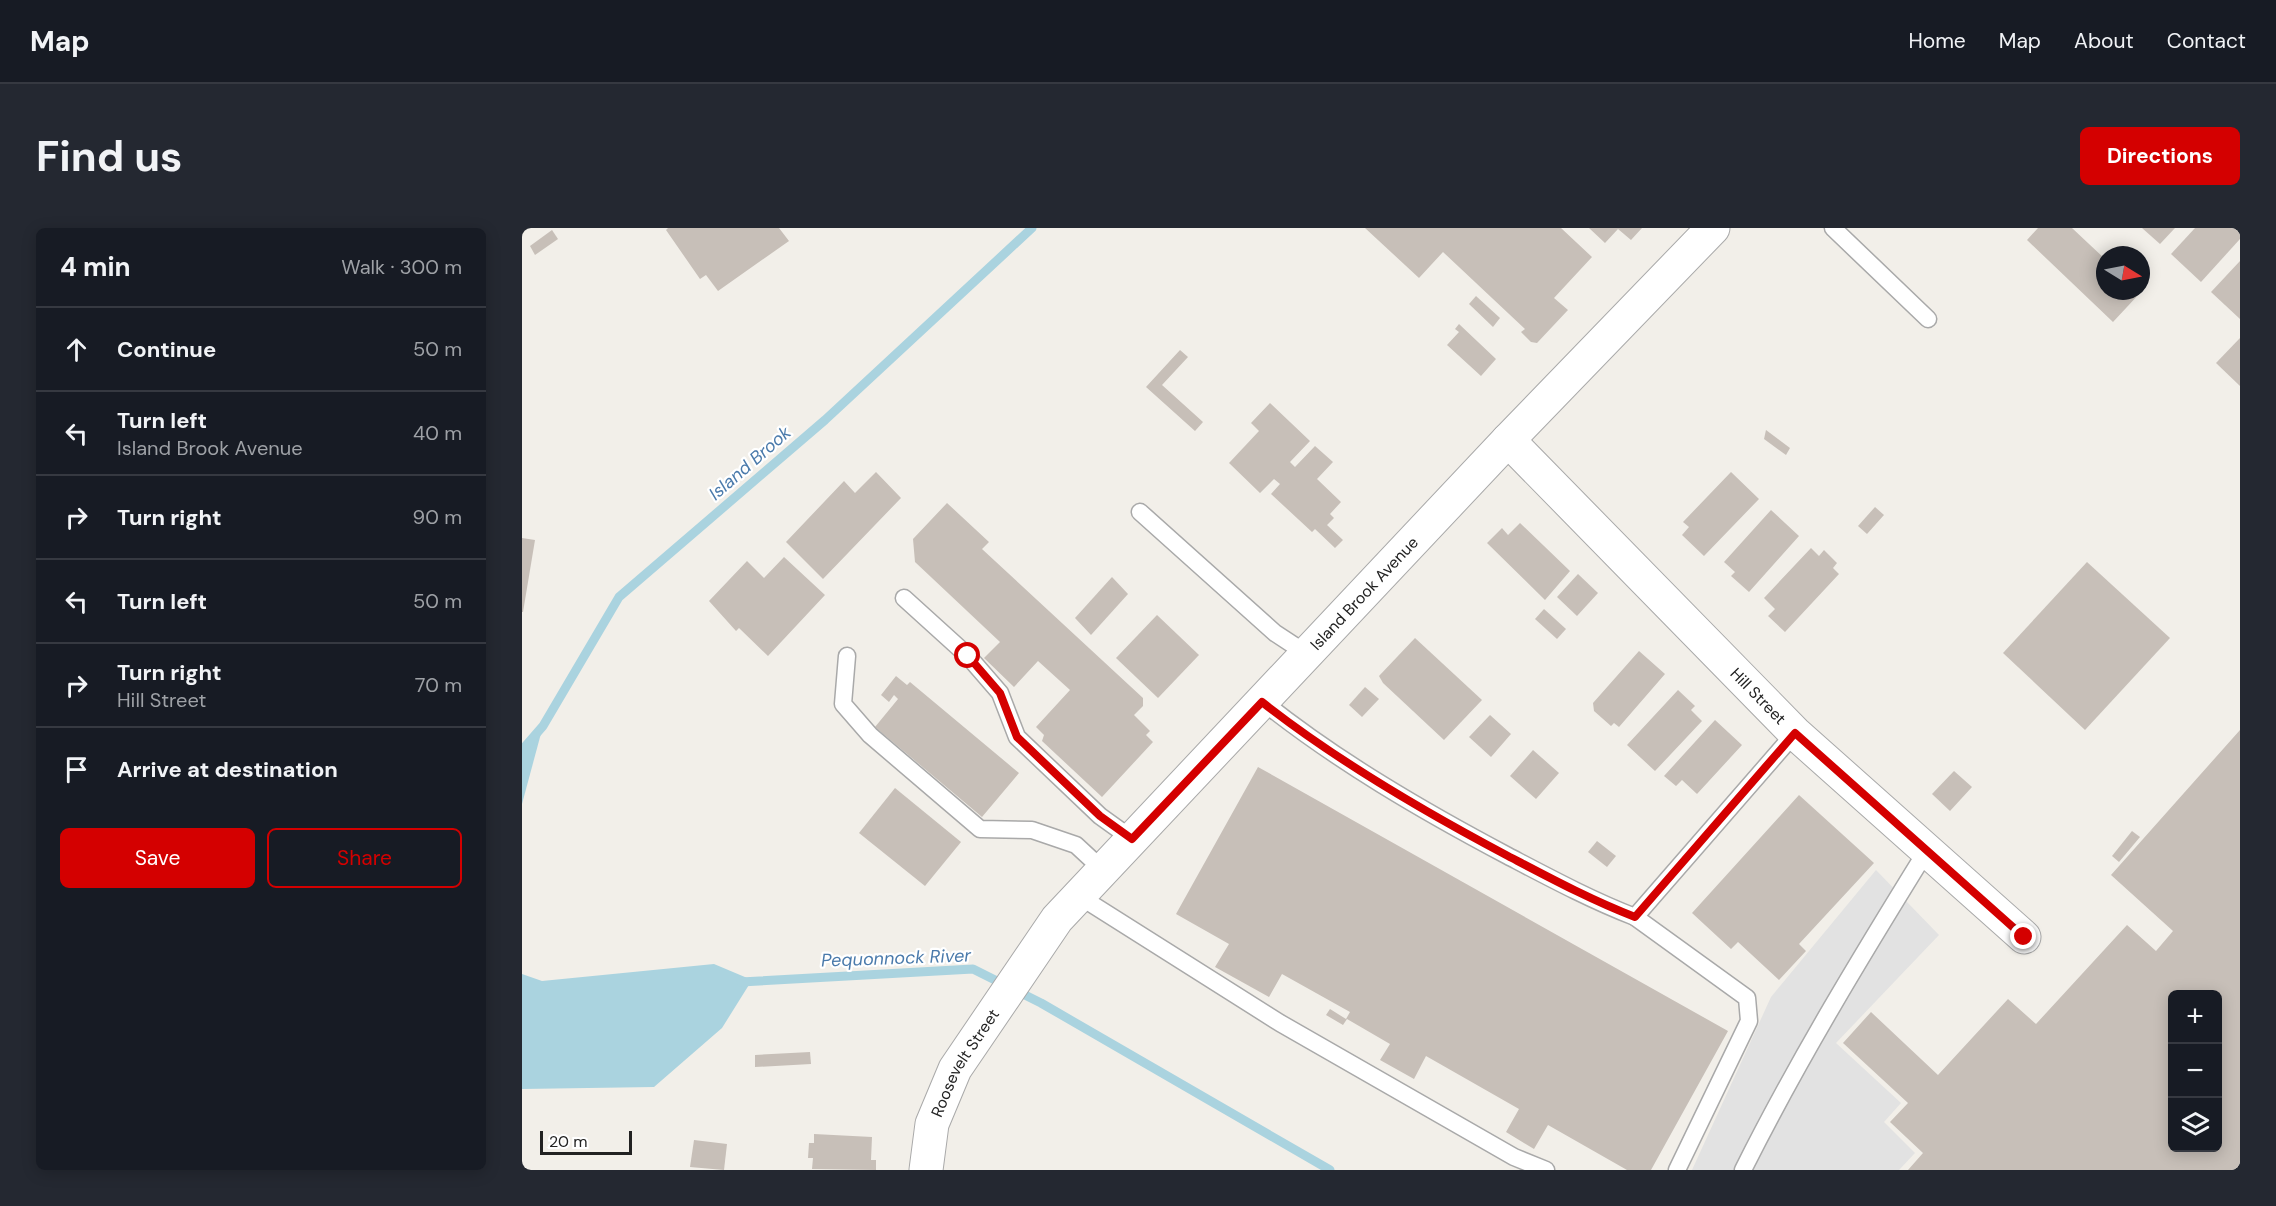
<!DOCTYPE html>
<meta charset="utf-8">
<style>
body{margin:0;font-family:"DM Sans",sans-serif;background:#242831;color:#f1f3f6}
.controls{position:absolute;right:18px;bottom:18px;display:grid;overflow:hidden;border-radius:9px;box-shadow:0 3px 15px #0003}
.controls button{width:54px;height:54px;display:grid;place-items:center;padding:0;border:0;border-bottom:2px solid #363941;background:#171b24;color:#f1f3f6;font:30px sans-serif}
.compass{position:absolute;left:1574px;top:18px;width:54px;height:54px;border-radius:50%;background:#171b24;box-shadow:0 3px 15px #0003;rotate:100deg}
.scale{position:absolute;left:18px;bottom:15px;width:92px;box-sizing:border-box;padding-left:6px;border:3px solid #222;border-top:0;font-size:16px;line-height:21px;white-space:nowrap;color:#222;-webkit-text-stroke:4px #fff;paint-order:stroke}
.stop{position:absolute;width:18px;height:18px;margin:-14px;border:4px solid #d40000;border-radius:50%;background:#fff}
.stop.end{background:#d40000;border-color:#fff;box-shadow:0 2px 6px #0008}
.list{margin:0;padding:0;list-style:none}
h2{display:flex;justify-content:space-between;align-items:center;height:78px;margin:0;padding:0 24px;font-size:26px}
h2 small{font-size:20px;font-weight:400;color:#9ea1a6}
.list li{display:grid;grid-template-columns:39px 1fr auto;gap:18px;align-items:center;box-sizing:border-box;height:84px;padding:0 24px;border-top:2px solid #363941}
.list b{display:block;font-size:22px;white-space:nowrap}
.list p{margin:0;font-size:20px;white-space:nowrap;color:#9ea1a6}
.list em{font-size:20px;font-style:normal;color:#9ea1a6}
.actions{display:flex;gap:12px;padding:18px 24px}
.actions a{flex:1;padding:14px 0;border:2px solid #d40000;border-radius:9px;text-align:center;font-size:21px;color:#d40000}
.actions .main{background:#d40000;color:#fff}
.icon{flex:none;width:33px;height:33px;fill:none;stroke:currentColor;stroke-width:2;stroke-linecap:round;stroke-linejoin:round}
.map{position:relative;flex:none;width:1718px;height:942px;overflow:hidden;border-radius:9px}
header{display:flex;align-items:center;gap:36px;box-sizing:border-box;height:84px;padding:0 30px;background:#171b24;border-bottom:2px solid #363941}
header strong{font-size:28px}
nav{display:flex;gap:33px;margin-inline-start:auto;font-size:21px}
.intro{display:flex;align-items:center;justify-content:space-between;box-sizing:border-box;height:144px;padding:0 36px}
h1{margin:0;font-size:42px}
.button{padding:15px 27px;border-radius:9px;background:#d40000;color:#fff;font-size:21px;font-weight:700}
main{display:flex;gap:36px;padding:0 36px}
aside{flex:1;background:#171b24;border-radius:9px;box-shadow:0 3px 15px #0003}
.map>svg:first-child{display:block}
</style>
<header>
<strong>Map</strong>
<nav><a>Home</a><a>Map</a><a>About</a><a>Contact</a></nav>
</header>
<div class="intro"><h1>Find us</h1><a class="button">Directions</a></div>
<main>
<aside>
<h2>4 min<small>Walk · 300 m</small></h2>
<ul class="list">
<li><svg class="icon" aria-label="ahead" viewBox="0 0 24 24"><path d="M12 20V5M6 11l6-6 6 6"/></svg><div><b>Continue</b></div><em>50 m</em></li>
<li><svg class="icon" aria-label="left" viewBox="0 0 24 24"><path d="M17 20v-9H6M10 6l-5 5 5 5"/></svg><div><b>Turn left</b><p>Island Brook Avenue</p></div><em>40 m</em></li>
<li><svg class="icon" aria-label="right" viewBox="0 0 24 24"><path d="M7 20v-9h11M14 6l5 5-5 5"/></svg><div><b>Turn right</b></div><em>90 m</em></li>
<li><svg class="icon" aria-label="left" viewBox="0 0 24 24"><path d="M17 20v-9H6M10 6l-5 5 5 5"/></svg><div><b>Turn left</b></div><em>50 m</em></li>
<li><svg class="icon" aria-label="right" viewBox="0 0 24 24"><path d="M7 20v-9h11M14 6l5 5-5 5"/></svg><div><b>Turn right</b><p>Hill Street</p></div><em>70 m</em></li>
<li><svg class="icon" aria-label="arrive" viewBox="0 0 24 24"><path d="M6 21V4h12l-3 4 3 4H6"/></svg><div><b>Arrive at destination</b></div></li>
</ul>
<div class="actions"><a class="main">Save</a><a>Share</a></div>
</aside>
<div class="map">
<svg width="1718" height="942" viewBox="0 0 1718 942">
<rect width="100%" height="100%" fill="#f2efe9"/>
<polygon fill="#e2e2e2" points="1354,642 1417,707 1314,815 1379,875 1362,894 1393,925 1377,942 1170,942 1249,769"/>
<g fill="#aad3df">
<polygon points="21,498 0,576 0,517"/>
<polygon points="192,736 230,752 200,800 132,859 0,861 0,746 20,753"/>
</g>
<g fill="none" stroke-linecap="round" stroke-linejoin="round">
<g stroke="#aad3df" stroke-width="9">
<polyline points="0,522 21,498 97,369 303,192 510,0"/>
<polyline points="219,754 451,741 519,775 808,942"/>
</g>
</g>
<g fill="#c7bfb8" fill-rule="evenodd">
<polygon points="146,0 257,0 267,13 196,63 184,47 178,51 144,2"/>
<polygon points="843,0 1039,0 1070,29 1032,70 1046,82 1015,115 1009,114 999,104 1003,101 921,24 897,50"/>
<polygon points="1067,0 1120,0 1109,12 1096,1 1083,15"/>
<polygon points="1516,0 1550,0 1583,31 1583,63 1618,65 1591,94 1505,12"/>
<polygon points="1620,0 1653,0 1638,16"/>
<polygon points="1673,0 1718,0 1718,11 1679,54 1649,26"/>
<polygon points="30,2 36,11 13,27 8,18"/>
<polygon points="1718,33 1718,91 1689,64"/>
<polygon points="954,68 978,90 971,99 947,76"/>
<polygon points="937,96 974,131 959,148 925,117 937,104 933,101"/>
<polygon points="1718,110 1718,158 1694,135"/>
<polygon points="658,122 666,129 640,157 681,194 673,203 624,159"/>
<polygon points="748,175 788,213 768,234 773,239 793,218 811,234 795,251 819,274 808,286 812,290 805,297 821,312 813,320 793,301 790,304 749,266 758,256 752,251 738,265 707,235 737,203 729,195"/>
<polygon points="1244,202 1268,220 1264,227 1242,211"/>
<polygon points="354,244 379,270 301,351 264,314 322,253 333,265"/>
<polygon points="1209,244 1237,271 1182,328 1160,307 1167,299 1161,294"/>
<polygon points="425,275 467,314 460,321 621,470 621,478 612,487 628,503 624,507 631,514 580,569 520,513 522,507 514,499 548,462 516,433 492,459 462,430 478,414 393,334 391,311"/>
<polygon points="1353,279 1362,287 1345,306 1336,298"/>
<polygon points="1249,282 1277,308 1227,364 1209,348 1213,344 1202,334"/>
<polygon points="998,295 1048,343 1023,372 965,315 980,300 986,307"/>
<polygon points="0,310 13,312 1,384 0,384"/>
<polygon points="1289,320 1297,328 1302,322 1315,335 1311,340 1317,346 1263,404 1246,388 1253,381 1242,370"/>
<polygon points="262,329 303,367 246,428 217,400 214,403 187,373 225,333 242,350"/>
<polygon points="1565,334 1648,410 1563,502 1481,425"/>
<polygon points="1056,346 1076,365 1055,388 1035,369"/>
<polygon points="590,349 606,366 569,407 553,390"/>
<polygon points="1022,381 1044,401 1035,411 1013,391"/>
<polygon points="635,387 677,427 636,470 594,430"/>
<polygon points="893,410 960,472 922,512 861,455 857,448"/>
<polygon points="1117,423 1143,446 1097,499 1092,495 1089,498 1072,483 1071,475"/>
<polygon points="374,448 385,457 388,454 497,545 460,589 353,499 376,471 372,467 367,474 359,467"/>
<polygon points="843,459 857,471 840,489 827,477"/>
<polygon points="1156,462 1173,478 1169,482 1180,493 1133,543 1105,517"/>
<polygon points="968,487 989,506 969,529 947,509"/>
<polygon points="1193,492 1220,517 1175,566 1160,552 1154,558 1142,548"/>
<path d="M1718,502V942H1386L1401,925L1368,894L1386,875L1321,815L1349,784L1416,847L1486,771L1514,796L1605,697L1634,723L1651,703L1589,647ZM1650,766H1696V920H1650Z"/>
<polygon points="1011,522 1037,545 1014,571 988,548"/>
<polygon points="736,539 1206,803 1129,942 1105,942 1026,897 1012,921 984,904 997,881 904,828 892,851 858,832 868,816 825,791 821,797 804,787 808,781 824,791 828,784 760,746 747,769 693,739 707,716 654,686"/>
<polygon points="1432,543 1450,559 1428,583 1410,566"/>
<polygon points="373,560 439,614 403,658 337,605"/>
<polygon points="1277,567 1352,635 1277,716 1284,723 1257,752 1216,714 1209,721 1170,685"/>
<polygon points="1610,603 1618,609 1597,634 1590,628"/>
<polygon points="1075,613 1094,628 1085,639 1066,624"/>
<polygon points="288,824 289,836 233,839 233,827"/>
<polygon points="292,906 350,909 349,932 354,932 354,942 290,941 291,930 286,930 287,915 292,915"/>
<polygon points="172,912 205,916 202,942 168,939"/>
</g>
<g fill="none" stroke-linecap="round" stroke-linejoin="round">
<g stroke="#a9a9a9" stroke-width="19">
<g id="service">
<polyline points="1311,0 1406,91"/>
<polyline points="618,284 753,405 785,426"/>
<polyline points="382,370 446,428 478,465 495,509 578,588 610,611"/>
<polyline points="325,428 321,476 348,507 458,601 510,602 554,617 581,642"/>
<path d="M740,473C815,533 901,583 986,628C1028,650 1069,672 1113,689L1273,505"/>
<polyline points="557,668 758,795 992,929 1024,942"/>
<polyline points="1113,689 1225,770 1227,793 1155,942"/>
<path d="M1221,942C1276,832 1340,727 1405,622"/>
</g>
</g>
<g stroke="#a9a9a9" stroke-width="35">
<g id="minor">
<path id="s1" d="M986,212L1273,505L1502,709"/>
<path id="s2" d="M404,942L410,896L433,841L535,691L986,212L1191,0"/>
</g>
</g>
<use href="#service" stroke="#fff" stroke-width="16"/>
<use href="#minor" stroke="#fff" stroke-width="33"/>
</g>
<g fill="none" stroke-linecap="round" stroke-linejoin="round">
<path stroke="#d40000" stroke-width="8" d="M446,428L478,465L495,509L578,588L610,611L740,474C815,533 901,583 986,628C1028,650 1069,672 1113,689L1273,505L1502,709"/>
</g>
<g text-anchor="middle" stroke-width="4.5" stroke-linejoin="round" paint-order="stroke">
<g font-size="16" fill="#222" stroke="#fff">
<text dy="6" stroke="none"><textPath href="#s2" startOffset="735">Island Brook Avenue</textPath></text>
<text dy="6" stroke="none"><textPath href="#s1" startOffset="358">Hill Street</textPath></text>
<text dy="6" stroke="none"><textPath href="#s2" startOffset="116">Roosevelt Street</textPath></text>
</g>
<g font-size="18" font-style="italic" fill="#4a7aab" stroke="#fff">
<text transform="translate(228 235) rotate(-41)" y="6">Island Brook</text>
<text transform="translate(374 730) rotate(-2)" y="6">Pequonnock River</text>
</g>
</g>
</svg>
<div class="controls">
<button>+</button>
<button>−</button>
<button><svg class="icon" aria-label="layers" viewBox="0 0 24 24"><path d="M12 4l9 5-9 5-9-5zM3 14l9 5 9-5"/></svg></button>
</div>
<svg class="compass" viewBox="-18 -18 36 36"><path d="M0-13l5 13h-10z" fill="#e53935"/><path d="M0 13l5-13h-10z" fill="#9ea1a6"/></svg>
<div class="scale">20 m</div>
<div class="stop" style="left:446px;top:428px"></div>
<div class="stop end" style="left:1502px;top:709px"></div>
</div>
</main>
